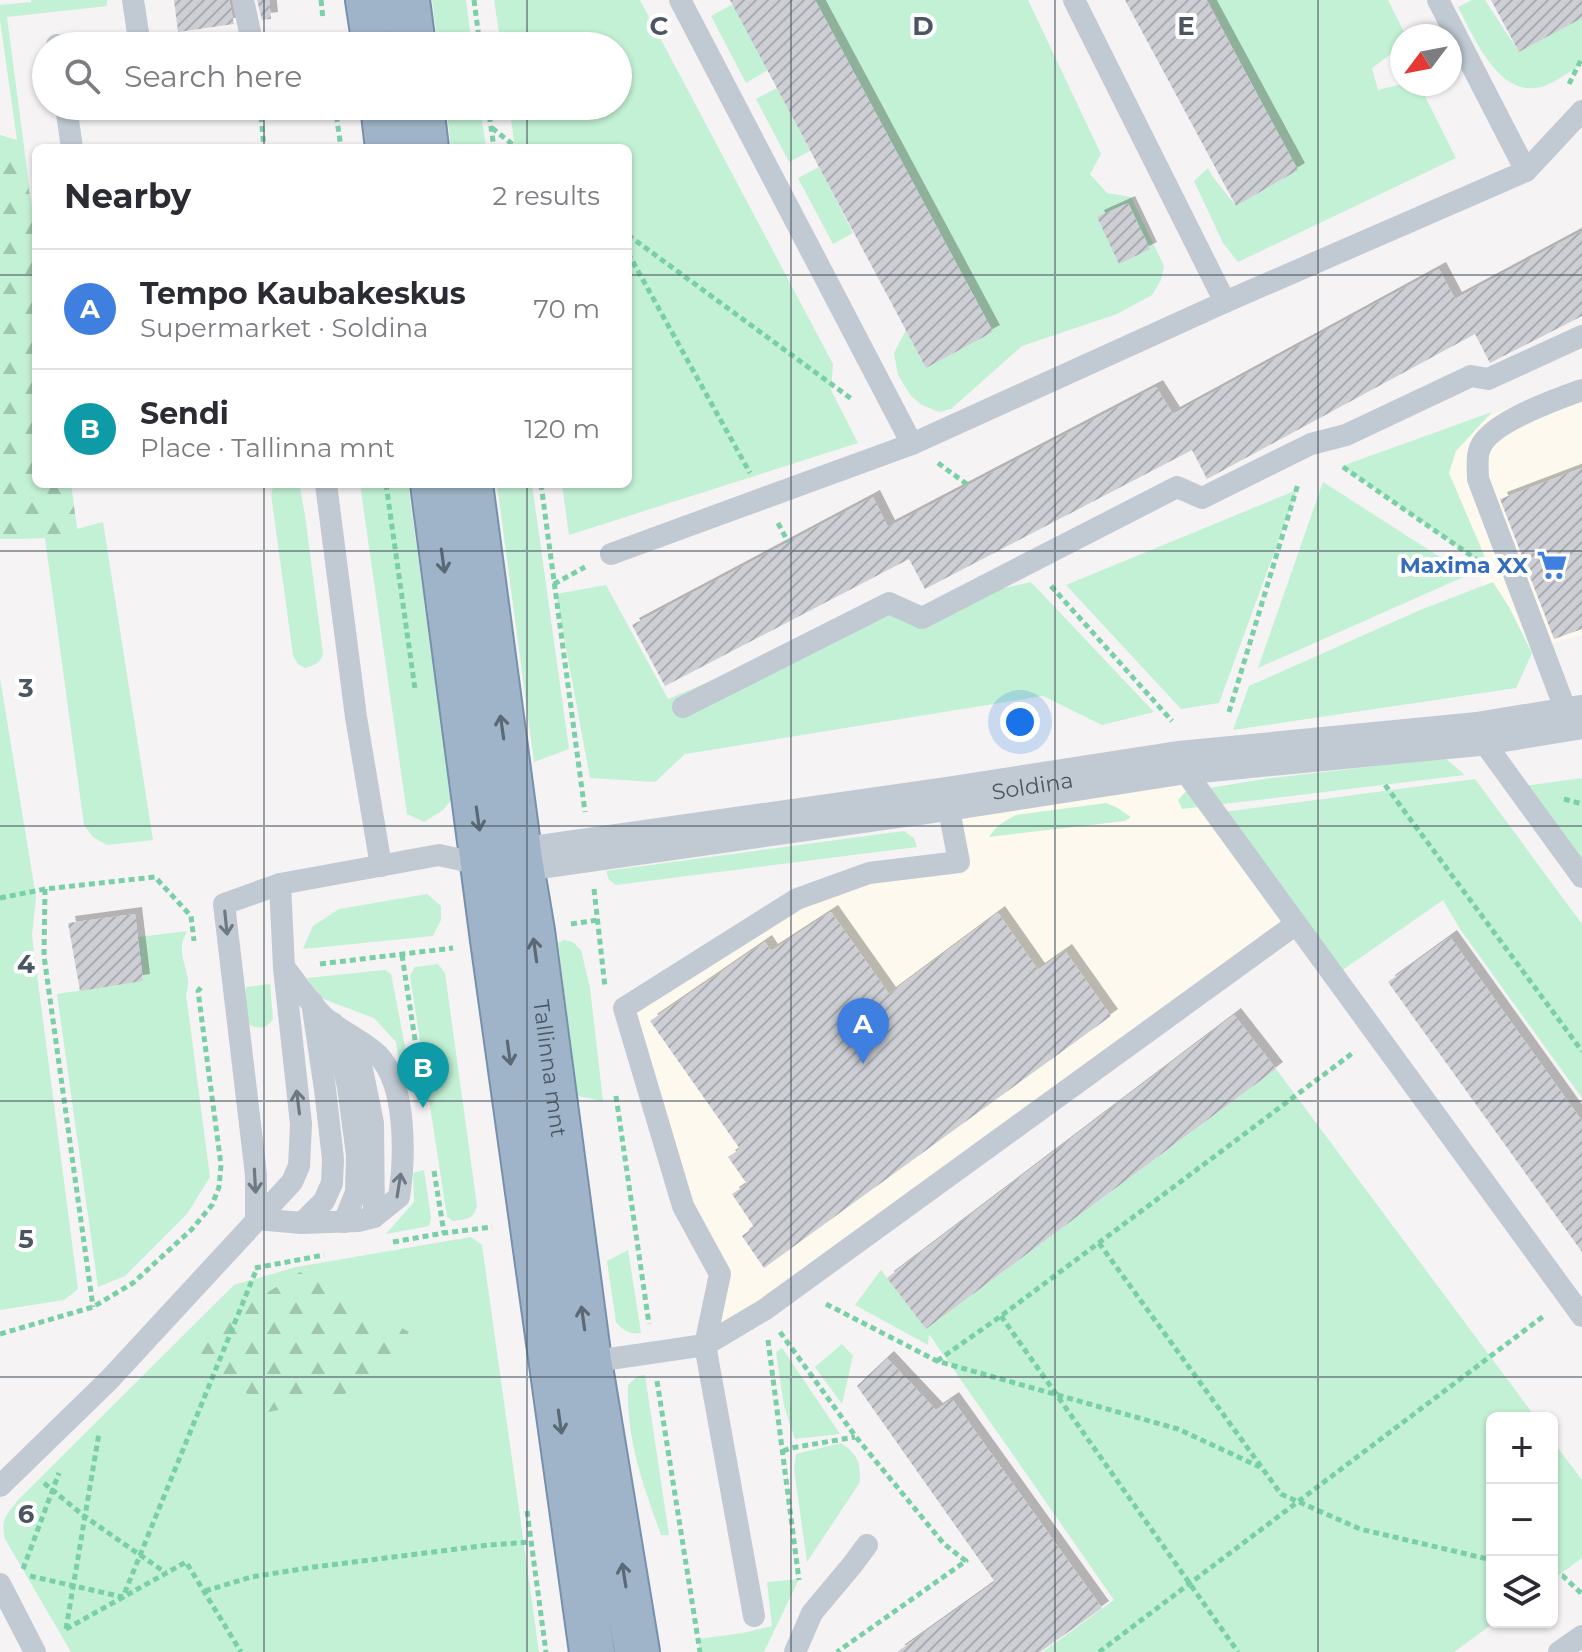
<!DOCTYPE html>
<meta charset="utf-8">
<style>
body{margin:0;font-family:Montserrat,sans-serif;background:#f2f2f3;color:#2b2b33}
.controls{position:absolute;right:24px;bottom:24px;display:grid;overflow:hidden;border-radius:12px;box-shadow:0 2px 6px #0004}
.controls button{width:72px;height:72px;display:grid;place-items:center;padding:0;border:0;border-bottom:2px solid #e1e1e2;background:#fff;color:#2b2b33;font:40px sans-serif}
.compass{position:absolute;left:1390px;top:24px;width:72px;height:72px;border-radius:50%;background:#fff;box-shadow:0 2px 6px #0004;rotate:238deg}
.you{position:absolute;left:1020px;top:722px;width:28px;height:28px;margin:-20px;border:6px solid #fff;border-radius:50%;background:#1a73e8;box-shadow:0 0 0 12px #1a73e833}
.badge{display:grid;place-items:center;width:52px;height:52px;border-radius:50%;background:#7c3aed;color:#fff;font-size:26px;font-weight:700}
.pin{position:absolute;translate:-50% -66px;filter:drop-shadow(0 2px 4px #0008)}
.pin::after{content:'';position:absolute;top:42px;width:28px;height:24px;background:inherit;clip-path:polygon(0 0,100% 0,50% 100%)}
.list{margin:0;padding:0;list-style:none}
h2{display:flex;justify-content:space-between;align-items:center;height:104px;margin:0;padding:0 32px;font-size:34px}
h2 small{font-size:26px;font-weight:400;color:#7c7c81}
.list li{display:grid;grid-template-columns:52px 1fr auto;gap:24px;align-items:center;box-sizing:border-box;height:120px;padding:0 32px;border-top:2px solid #e1e1e2}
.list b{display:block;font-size:30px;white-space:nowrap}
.list p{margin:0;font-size:26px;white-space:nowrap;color:#7c7c81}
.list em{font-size:26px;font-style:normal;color:#7c7c81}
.icon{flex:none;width:44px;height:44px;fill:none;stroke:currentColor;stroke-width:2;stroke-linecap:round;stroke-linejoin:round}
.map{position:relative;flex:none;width:1582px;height:1652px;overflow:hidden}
.search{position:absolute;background:#fff;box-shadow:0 2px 6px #0004;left:32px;top:32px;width:600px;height:88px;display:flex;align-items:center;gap:20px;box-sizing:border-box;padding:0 28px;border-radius:44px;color:#7c7c81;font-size:30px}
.panel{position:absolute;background:#fff;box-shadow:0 2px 6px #0004;left:32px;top:144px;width:600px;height:344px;border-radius:12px}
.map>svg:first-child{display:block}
</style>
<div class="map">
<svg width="1582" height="1652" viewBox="0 0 1582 1652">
<defs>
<pattern id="forest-firs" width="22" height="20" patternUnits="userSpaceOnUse" patternTransform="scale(2)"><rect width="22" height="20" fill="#c3f1d5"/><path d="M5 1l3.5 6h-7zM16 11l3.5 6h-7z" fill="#a0c6b0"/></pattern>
<pattern id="building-hatch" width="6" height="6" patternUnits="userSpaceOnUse" patternTransform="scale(2)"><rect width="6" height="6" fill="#cdcfd5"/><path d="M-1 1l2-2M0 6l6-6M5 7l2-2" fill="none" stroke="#a8abb0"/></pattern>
<filter id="shadow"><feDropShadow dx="7" dy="-7" stdDeviation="0" flood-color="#0004"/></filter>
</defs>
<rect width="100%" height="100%" fill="#f5f3f3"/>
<g fill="#fdf9ef">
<polygon points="1582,379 1582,635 1518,653 1488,594 1404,449"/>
<polygon points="1179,763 1296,924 705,1345 720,1274 683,1206 624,1008 797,899 959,862 947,799"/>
</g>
<g fill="#c3f1d5">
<polygon points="31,0 107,0 107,6 7,17 36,239 36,484 71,484 77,529 103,522 153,840 107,845 93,837 84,825 45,538 0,539 0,135 17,140 0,20 0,5 31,2"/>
<polygon points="432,0 466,0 472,46 438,46"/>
<polygon points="494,0 640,0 833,364 831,390 858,443 569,535 562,484 628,484 628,148 515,148 509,106 618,106 618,46 501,46"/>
<polygon points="815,0 1028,0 1101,154 1090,174 1107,193 1131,197 1164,266 1161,280 1152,295 1117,314 1022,346 951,409 939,412 922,405 911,396 898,375 894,353 906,330 926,368 993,332"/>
<polygon points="1208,0 1388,0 1406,36 1402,36 1402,46 1372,68 1378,90 1402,84 1419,84 1456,158 1238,262 1223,243 1194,181 1208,168 1213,177 1236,206 1297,170"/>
<path d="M1472,0H1485L1519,52L1581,18L1582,0V64C1571,70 1561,79 1549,84C1502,106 1475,39 1458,7Z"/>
<polygon points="733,4 768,70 746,83 711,16"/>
<polygon points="777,88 810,151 789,162 756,99"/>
<polygon points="446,106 480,106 486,148 451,148"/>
<polygon points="819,167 853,233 833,244 798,178"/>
<polygon points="1492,412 1456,451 1449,473 1490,569 1342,466"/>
<polygon points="1323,482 1468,575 1258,668"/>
<path d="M274,484H296L300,488L305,515L323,654C320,664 314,665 305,668L298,664L293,655L271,494Z"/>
<polygon points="360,484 408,484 452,799 443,810 424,822 407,814"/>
<polygon points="497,484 532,484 569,749 534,762"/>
<polygon points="1297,490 1219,703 1181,709 1066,585"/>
<polygon points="1031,582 1154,712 1102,725 1043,696 685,754 655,782 590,778 556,594 606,585 668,699 850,623"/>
<polygon points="1493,582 1509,607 1532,653 1516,688 1233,730 1249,686 1420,610"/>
<polygon points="0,678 36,897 32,936 78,1289 64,1300 0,1310"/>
<polygon points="1445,758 1465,775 1182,809 1178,800 1185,792 1264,779"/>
<polygon points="1582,778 1582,877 1517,787"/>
<polygon points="1475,779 1582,924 1582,1098 1460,929 1443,900 1334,976 1216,813"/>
<path d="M1106,803L1116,807L1131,817L1125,821L989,837C996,826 1004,821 1016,815Z"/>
<polygon points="904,831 914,838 917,847 616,885 609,880 606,871"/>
<polygon points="427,894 441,906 441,920 433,936 303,949 313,926 339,909"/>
<path d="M187,931C185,936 182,940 182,945C180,962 193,977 186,994L210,1177L187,1214L125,1276L98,1287L57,994L143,981L138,937Z"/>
<polygon points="564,940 573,942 581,950 590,988 603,1101 577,1096 558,943"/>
<path d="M438,964L445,973L477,1206C473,1220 467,1219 453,1221L447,1217L410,976L415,967Z"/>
<polygon points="385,970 391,974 407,1057 399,1059 396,1042 374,1018 318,997 307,978"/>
<path d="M270,984L273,1019C267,1028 260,1030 250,1025L246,1013V987Z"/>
<polygon points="1276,1069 1536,1418 1492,1418 1492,1622 1495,1622 1454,1652 1043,1652 1114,1600 929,1334 928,1345 855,1305 881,1270 926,1329"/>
<polygon points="424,1170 431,1218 429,1226 386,1234 414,1202 413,1173"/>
<path d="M471,1237L482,1245L539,1652H71L5,1539C0,1519 7,1514 19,1499L234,1285L296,1267Z"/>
<path d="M628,1250L641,1333C631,1335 622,1330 616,1322L607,1261Z"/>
<polygon points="842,1344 853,1356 842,1404 815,1367"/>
<polygon points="782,1348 840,1434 795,1439 784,1406 776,1352"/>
<path d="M645,1375L669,1535H661C643,1484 626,1440 628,1385L638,1376Z"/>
<polygon points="1552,1440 1582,1480 1582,1558 1552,1580"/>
<path d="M841,1443C858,1455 860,1461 860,1482L807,1562L794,1469L796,1454Z"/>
<polygon points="799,1579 764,1652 700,1652 698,1639 743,1633 772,1626 767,1582"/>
</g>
<g fill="url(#forest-firs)">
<polygon points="0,135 22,143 36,239 36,484 71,484 77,529 45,538 0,539"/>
<polygon points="300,1272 409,1332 372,1387 269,1412 187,1343"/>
</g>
<g fill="url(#building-hatch)" filter="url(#shadow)">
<polygon points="174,0 229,0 234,24 178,32"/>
<polygon points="257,0 269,0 271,19 262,20"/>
<polygon points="730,0 815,0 993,332 926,368"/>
<polygon points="1125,0 1206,0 1298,170 1236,206"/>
<polygon points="1491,0 1582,0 1582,18 1519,52"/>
<polygon points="1128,203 1150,249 1119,264 1097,217"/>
<polygon points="1582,231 1582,316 1490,363 1475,334 1207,479 1192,450 925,589 909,559 665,686 632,625 873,497 888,527 1156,387 1173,414 1439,269 1455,299"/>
<polygon points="1582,468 1582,629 1554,639 1500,499"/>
<polygon points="831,912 889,994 998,913 1038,970 1065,951 1111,1016 764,1268 742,1236 754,1227 732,1194 747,1184 728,1157 740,1149 650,1021 765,942 771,951"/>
<polygon points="135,914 143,981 80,991 68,923"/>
<polygon points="1450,937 1582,1121 1582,1252 1388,982"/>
<polygon points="1234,1015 1276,1069 926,1329 887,1278"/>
<polygon points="887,1358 936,1410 952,1399 1102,1608 1040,1652 897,1652 995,1582 857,1386"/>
</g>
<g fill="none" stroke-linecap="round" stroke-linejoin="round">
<g stroke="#7690ad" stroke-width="48">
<g id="trunk">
<polyline points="368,0 375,46"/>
<polyline points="407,0 413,46"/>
<polyline points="383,106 388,148"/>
<polyline points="421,106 426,148"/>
<polyline points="433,484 493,940 592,1652"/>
<path id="s2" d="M470,484L520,860L532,931L589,1361L637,1652"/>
</g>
</g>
<g stroke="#7ad0a6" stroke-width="5" stroke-dasharray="6 4" stroke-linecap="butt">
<polyline points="321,0 323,19"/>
<polyline points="474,0 480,46"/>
<polyline points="1569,84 1582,58"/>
<polyline points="260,106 264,148"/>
<polyline points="335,106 341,148"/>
<polyline points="488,106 494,148"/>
<polyline points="492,128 517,148"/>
<polyline points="628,235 853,400"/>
<polyline points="628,253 750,473"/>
<polyline points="938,463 968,485"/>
<polyline points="1343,467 1476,559"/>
<polyline points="386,484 415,689"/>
<polyline points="541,484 585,812"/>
<polyline points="778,523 788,542"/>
<polyline points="554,584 585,567"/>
<polyline points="1051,586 1172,721"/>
<polyline points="1229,712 1298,484"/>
<polyline points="1385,785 1582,1051"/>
<polyline points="1564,799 1582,804"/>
<polyline points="45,889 44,956 93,1307"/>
<polyline points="594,889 605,987"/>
<polyline points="0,898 45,889 155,877 191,916 194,941"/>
<polyline points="571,924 598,920"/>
<polyline points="402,955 417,1053"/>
<polyline points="320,964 453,948"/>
<polyline points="616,1096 649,1324"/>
<polyline points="434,1171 444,1233"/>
<polyline points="393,1242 444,1233 492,1227"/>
<polyline points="1099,1243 1281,1494 1360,1529 1492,1560"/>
<polyline points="255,1268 324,1255"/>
<polyline points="826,1304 937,1361 1178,1429 1260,1467"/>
<polyline points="1001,1316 1238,1652"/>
<polyline points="780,1332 856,1437 944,1544 966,1561 837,1652"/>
<polyline points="0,1334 93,1307 133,1283 192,1229 212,1205 219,1187 221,1165 198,991 203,985"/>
<polyline points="768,1340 799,1580"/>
<polyline points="937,1361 1001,1316 1354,1052"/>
<polyline points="657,1381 700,1652"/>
<polyline points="783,1451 791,1448 855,1437"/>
<polyline points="44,1483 84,1516 166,1573"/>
<polyline points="527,1511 546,1652"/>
<polyline points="23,1569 59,1473"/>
<polyline points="1552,1574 1563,1576 1582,1594"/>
<polyline points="30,1576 123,1597 257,1268"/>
<polyline points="205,1591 251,1577 314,1567 489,1545 530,1542"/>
<polyline points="66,1629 99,1433"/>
<polyline points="66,1629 186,1562 241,1652"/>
<polyline points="1099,1652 1545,1315"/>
</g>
<g stroke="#c1cad2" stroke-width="22">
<polyline points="133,0 140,46"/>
<polyline points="243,0 253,46"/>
<polyline points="680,0 912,444"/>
<polyline points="1074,0 1225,302"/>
<polyline points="1438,0 1526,171"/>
<polyline points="57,45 58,46"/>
<polyline points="335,46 383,39"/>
<polyline points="66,106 72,148"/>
<polyline points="326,484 356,717 381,866"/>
<polyline points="611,554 912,444 1225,302 1526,171 1582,111"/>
<polyline points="683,707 889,603 922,618 1177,487 1202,498 1311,444 1346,435 1471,376 1488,379 1582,336"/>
<path d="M1569,719L1478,479C1478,470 1476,457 1480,448C1490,422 1557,399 1582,390"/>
<polyline points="1478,734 1582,877"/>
<polyline points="1179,763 1582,1316"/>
<polyline points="333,1023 348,1087 357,1155 356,1192 344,1222"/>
<polyline points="356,1040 373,1123 374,1217"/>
<polyline points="256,1219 256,1175 224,904 280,884 439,855 484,865"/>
<path d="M256,1219L302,1223L358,1221L374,1217L399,1197C405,1158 407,1085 378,1055C364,1041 339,1031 323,1016C309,1002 297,984 285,968"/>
<polyline points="302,1223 324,1201 332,1183 333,1159 325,1089 312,1002"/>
<polyline points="582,1363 705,1345 764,1310 1296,924"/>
<polyline points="0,1486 109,1380 292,1182 299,1166 301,1124 284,968 280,884"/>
<polyline points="0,1584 35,1652"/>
<polyline points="754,1616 705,1345 720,1274 683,1206 624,1008 797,899 869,873 959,862 947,799"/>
<polyline points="795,1652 812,1613 853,1564 867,1545"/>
<polyline points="1559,1652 1582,1636"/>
</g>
<path stroke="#c1cad2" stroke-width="44" id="s1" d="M484,865L947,799L1179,763L1478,734L1582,717"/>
<use href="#trunk" stroke="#9fb4c9" stroke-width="44"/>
</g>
<defs><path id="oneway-shaft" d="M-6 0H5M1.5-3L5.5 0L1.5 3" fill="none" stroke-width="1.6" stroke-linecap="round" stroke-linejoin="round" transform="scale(2)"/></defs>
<g stroke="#5b6976">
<use href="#oneway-shaft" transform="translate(443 561) rotate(82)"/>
<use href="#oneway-shaft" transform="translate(502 727) rotate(-98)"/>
<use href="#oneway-shaft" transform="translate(478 819) rotate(82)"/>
<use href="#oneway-shaft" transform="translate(535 950) rotate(-98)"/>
<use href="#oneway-shaft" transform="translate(509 1053) rotate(82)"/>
<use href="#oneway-shaft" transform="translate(583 1318) rotate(-98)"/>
<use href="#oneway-shaft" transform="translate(560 1422) rotate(82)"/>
<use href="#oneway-shaft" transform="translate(624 1575) rotate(-99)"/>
</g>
<g stroke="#6e7983">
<use href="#oneway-shaft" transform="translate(226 923) rotate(84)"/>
<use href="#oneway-shaft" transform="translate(298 1102) rotate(-97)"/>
<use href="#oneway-shaft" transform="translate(255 1181) rotate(87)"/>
<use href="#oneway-shaft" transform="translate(399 1185) rotate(-81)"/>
</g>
<path fill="none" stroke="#4a5661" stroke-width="2" stroke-opacity="0.55" d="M264,0V46M527,0V46M791,0V1652M1055,0V1652M1318,0V1652M264,106V148M527,106V148M0,275H36M628,275H1582M264,484V1652M527,484V1652M0,551H1582M0,826H1582M0,1101H1582M0,1377H1582"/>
<defs>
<g id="supermarket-bare" transform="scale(2.4)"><path d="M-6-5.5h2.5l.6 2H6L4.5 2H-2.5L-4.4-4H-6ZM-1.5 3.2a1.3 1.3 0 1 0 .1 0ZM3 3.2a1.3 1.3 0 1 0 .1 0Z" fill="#3f7fe0" stroke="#fff" stroke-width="2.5" paint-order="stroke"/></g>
</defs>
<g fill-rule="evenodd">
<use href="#supermarket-bare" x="1552" y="565"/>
</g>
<g text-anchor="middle" stroke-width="8" stroke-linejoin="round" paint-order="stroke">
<g font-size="22" font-weight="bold" fill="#366cbe" stroke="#fff" text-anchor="end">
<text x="1528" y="573">Maxima XX</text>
</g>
<g font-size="22" fill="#4a5661" stroke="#fff">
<text dy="8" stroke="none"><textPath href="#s1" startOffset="554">Soldina</textPath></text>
<text dy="8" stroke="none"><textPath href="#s2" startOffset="590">Tallinna mnt</textPath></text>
</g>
</g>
<g font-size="26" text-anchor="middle" font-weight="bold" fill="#4a5661" stroke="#fff" stroke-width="8" stroke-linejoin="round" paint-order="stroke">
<text x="659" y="35">C</text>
<text x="923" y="35">D</text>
<text x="1186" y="35">E</text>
<text x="26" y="697">3</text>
<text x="26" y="973">4</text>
<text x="26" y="1248">5</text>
<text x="26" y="1523">6</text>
</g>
</svg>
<div class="controls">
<button>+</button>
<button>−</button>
<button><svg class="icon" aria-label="layers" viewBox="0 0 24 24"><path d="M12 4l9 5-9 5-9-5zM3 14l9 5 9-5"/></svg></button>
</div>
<svg class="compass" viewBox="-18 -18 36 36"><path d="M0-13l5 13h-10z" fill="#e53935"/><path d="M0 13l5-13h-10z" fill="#7c7c81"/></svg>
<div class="you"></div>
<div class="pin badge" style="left:863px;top:1064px;background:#3f7fe0">A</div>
<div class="pin badge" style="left:423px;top:1108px;background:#0f9aa8">B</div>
<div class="search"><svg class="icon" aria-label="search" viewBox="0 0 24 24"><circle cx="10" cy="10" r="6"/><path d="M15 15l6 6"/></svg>Search here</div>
<section class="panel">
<h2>Nearby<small>2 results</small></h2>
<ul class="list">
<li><span class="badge" style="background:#3f7fe0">A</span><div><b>Tempo Kaubakeskus</b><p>Supermarket · Soldina</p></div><em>70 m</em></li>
<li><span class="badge" style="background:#0f9aa8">B</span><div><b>Sendi</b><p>Place · Tallinna mnt</p></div><em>120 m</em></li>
</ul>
</section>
</div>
